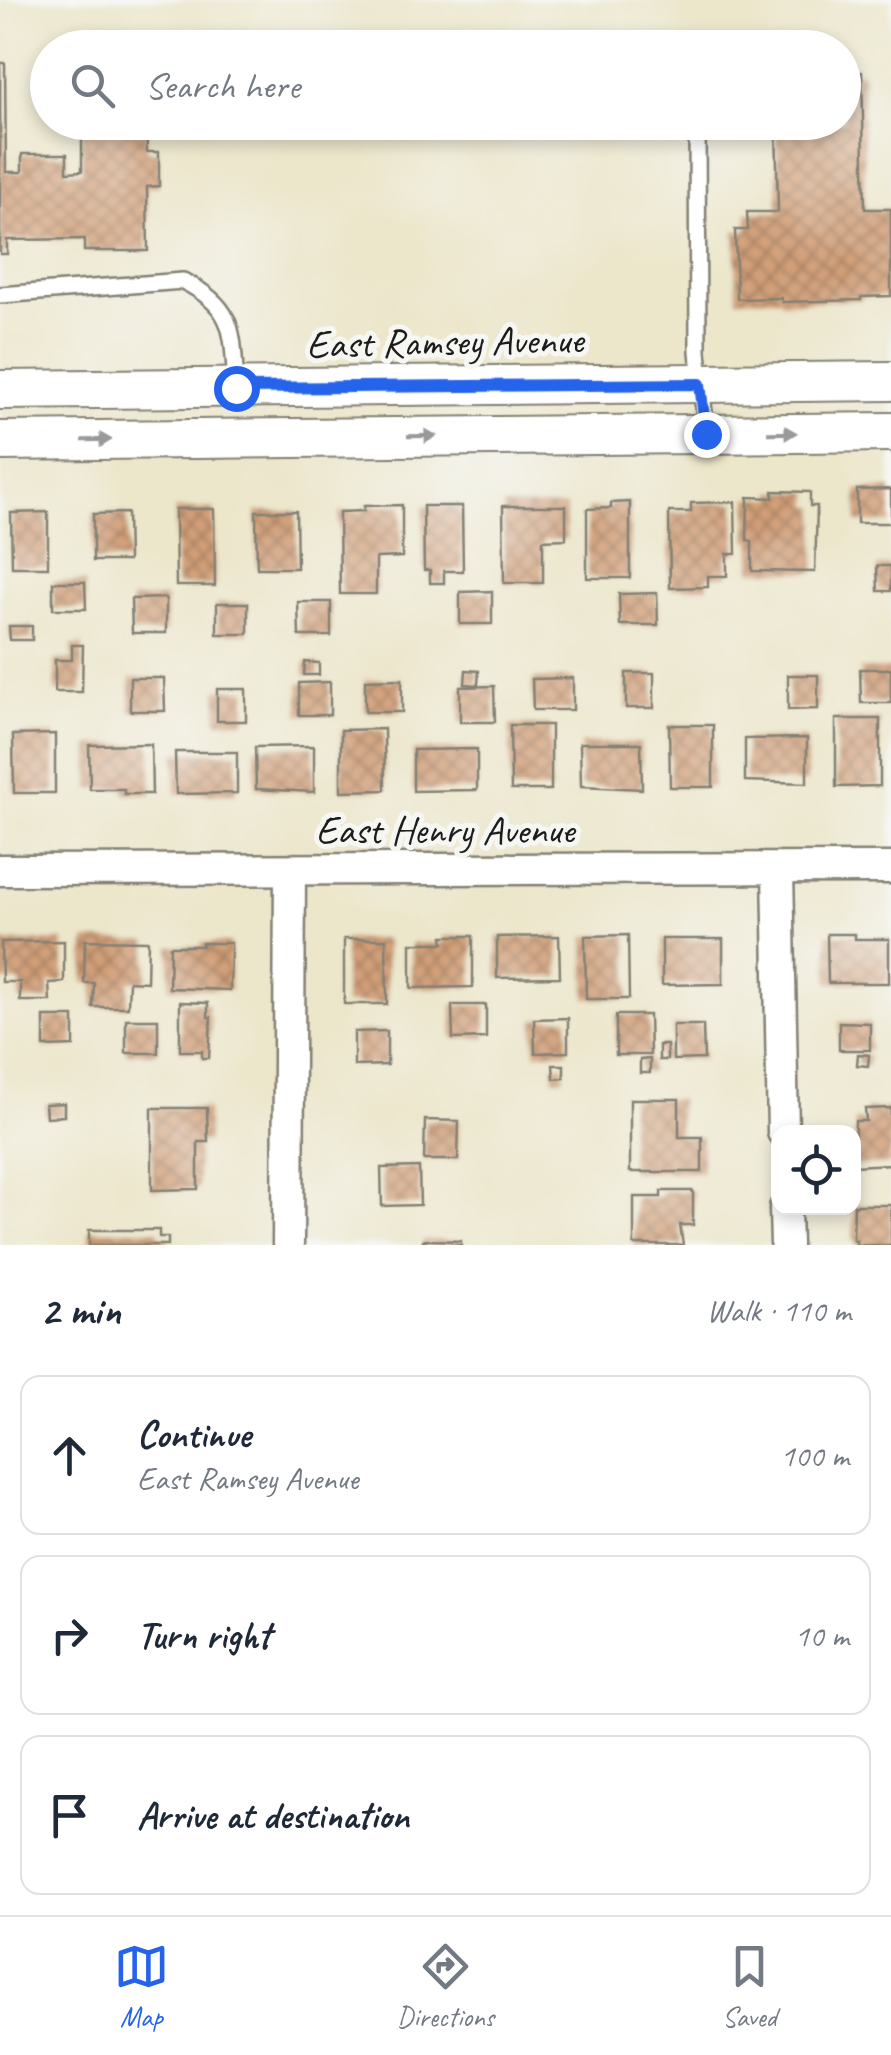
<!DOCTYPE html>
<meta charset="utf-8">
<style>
body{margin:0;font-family:Caveat,sans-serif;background:#f6f6f7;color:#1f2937}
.controls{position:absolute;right:30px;bottom:30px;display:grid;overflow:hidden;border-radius:20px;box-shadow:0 5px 15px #0003}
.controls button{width:90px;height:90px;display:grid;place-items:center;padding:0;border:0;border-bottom:2px solid #e0e1e3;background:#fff;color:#1f2937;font:50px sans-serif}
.stop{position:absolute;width:30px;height:30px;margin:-22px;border:8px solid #2563eb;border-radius:50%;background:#fff}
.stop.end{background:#2563eb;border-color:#fff;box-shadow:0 2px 10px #0008}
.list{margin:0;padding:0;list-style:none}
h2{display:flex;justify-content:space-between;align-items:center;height:130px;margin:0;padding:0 40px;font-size:42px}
h2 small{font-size:32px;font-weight:400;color:#747a83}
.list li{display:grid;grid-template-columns:65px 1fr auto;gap:30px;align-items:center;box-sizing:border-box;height:160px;margin:0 20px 20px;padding:0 20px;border:2px solid #e0e1e3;border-radius:20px}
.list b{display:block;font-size:38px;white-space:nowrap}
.list p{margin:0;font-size:32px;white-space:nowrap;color:#747a83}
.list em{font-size:32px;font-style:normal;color:#747a83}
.icon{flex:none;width:55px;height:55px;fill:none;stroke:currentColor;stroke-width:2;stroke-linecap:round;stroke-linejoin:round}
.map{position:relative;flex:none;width:891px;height:1245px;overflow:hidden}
.search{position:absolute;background:#fff;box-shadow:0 5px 15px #0003;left:30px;right:30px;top:30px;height:110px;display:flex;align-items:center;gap:25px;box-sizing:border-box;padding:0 35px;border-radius:55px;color:#747a83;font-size:38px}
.sheet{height:670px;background:#fff}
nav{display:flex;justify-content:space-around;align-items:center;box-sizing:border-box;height:140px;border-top:2px solid #e0e1e3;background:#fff;font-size:28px;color:#747a83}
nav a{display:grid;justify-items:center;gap:5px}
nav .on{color:#2563eb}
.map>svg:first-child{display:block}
</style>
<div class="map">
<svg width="891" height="1245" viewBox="0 0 891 1245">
<defs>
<pattern id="building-cross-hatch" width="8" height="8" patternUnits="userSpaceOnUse" patternTransform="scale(2.5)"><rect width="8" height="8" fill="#d19f78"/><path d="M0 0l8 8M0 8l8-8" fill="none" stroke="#a98162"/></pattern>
</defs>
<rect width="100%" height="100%" fill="#f6f6f2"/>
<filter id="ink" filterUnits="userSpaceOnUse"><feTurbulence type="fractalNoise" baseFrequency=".01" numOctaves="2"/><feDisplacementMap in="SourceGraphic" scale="20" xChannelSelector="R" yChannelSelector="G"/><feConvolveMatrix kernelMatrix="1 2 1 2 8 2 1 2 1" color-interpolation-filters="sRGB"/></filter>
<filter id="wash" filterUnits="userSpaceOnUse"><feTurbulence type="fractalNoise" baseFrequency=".0048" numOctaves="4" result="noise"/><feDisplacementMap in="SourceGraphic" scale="40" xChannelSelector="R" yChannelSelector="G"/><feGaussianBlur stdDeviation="2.25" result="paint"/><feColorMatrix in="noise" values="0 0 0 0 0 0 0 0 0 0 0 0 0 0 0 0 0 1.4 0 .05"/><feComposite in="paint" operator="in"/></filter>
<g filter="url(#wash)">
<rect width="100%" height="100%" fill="#ece6cb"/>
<g id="blocks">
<g fill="url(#building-cross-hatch)">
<polygon points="0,63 5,63 6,172 22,172 22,154 67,154 67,172 82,171 82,122 146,122 147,152 159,152 159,186 147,187 148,251 84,251 84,239 7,240 7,254 0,254"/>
<polygon points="862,72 865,209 891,209 891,296 861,297 861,300 782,302 781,298 737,299 735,230 748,230 747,212 778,212 776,122 844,122 844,73"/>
<polygon points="891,489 891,523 857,523 857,490"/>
<polygon points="773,491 810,492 810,506 817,506 815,572 752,571 752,541 747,540 748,497 773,498"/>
<polygon points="630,502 630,578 587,578 587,509 611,508 611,503"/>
<polygon points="735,502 736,554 727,554 727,576 708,576 708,587 670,588 669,512 691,512 691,503"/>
<polygon points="402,505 402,557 376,558 376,594 340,594 339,512 364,511 364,506"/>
<polygon points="423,506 462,506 463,571 444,571 444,583 430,583 430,570 424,570"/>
<polygon points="503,506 566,506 566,539 543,540 543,583 504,583"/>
<polygon points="175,509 214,509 215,586 176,586"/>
<polygon points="256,511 296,511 297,568 257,568"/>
<polygon points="48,512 48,567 12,567 11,513"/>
<polygon points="127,513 128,561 93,561 93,514"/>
<polygon points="877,566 891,566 891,591 878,591"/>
<polygon points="53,582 85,582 86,609 53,609"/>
<polygon points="492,591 492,624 460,624 460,592"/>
<polygon points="657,593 658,625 620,625 619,594"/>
<polygon points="166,598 166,633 132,633 131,599"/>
<polygon points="298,602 331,602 331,636 299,636"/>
<rect x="217" y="603" width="31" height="31"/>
<polygon points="9,626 32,626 32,640 10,640"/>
<polygon points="72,645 83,645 82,692 55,692 55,660 72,660"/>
<polygon points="305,662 319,663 319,675 304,675"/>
<polygon points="860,669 891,669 891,703 861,703"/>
<polygon points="466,670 479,671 478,685 465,684"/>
<rect x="626" y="673" width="28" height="35"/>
<polygon points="788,675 818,675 818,709 788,710"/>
<polygon points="130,678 164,678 165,711 130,711"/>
<polygon points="573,678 573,710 533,710 532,679"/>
<polygon points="402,679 402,712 365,712 365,680"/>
<polygon points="330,682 330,715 299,715 299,683"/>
<polygon points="494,686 495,722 460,722 460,687"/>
<rect x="217" y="689" width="29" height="32"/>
<polygon points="836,719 880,719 880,786 836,787"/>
<polygon points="510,725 551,725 551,790 511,790"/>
<polygon points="669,725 713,725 713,787 670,787"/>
<polygon points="384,729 385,790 341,791 341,730"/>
<polygon points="55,734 55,793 14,793 13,735"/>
<polygon points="807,738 807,783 745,781 745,739"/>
<polygon points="580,743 641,743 642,789 581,786"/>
<polygon points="151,744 152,794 124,794 124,789 90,789 89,745"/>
<polygon points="314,746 314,792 256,789 255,747"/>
<polygon points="477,749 477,790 413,791 413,750"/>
<polygon points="175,752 237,752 237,793 176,794"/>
<polygon points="827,934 855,934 855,939 889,939 889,983 828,983"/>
<polygon points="628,935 629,999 586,999 585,936"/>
<polygon points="443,936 473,936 473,987 411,988 411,943 444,943"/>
<polygon points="559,936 560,977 497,978 497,937"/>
<polygon points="344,939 386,939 387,1004 344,1004"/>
<polygon points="662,939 723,939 723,984 662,985"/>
<polygon points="85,940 148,941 147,982 129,981 128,1007 93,1007 94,983 84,983"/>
<polygon points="64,941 64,982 49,983 50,1001 20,1001 20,982 2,982 1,942"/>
<polygon points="202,943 231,943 230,990 169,988 170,946 202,946"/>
<polygon points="180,1002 208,1003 208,1017 211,1017 209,1058 202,1058 202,1051 180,1051"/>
<polygon points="452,1005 486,1005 486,1038 453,1039"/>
<polygon points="616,1015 649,1015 650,1055 616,1055"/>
<polygon points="44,1017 74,1017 74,1046 44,1047"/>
<polygon points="568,1018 568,1052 535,1053 534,1019"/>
<rect x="126" y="1019" width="32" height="34"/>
<polygon points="839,1022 870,1023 870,1050 839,1050"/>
<polygon points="673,1025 703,1025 704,1059 673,1060"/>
<polygon points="387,1031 387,1065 354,1066 354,1032"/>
<rect x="659" y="1045" width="8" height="15"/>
<polygon points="858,1054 869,1055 868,1066 857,1065"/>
<polygon points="650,1059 650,1073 640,1073 640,1060"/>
<polygon points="553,1065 564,1065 564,1078 554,1079"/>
<polygon points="630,1099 679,1099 679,1137 702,1137 702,1172 630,1172"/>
<polygon points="64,1103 64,1116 46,1117 45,1104"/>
<polygon points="152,1108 207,1108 208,1142 198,1142 198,1189 152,1190"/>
<polygon points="891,1108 891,1164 854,1166 855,1121 866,1121 865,1109"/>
<polygon points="425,1120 459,1121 458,1160 424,1160"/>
<polygon points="419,1167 420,1205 382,1206 381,1168"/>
<polygon points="661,1191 693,1191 693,1225 680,1225 683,1245 634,1245 634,1197 661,1197"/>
<polygon points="854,1205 891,1205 891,1245 856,1245 856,1240 853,1240"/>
<polygon points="89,1230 159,1230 159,1237 168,1237 168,1245 89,1245"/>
<polygon points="423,1240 461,1241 461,1245 422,1245"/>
</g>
</g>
</g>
<g filter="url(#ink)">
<use href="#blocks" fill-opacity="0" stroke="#848174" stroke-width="2.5"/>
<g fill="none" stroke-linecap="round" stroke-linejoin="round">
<g stroke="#848174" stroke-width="20">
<g id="service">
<polyline points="697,122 698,351 706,433"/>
<path d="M0,295L183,281C237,308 232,333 236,388"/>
</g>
</g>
<g stroke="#848174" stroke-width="35">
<g id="minor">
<polyline points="778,869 783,1132"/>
<polyline points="0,870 891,868"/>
<polyline points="785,1208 786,1245"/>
<polyline points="288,1245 290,870"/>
</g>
</g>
<g stroke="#848174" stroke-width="42">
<g id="tertiary">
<polyline points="0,390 891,381"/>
<polyline points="0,441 891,432"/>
</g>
</g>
<use href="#service" stroke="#fff" stroke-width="15"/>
<use href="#minor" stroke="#fff" stroke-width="30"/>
<use href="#tertiary" stroke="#fff" stroke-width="38"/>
</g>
<defs><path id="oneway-solid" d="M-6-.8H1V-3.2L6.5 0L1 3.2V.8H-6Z" transform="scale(2.5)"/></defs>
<g fill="#999">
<use href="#oneway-solid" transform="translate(782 433) rotate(-1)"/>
<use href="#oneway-solid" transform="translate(422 436) rotate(-1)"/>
<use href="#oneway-solid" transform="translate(97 440) rotate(-1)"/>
</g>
</g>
<g fill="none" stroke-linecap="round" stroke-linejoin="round" filter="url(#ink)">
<polyline stroke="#2563eb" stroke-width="12" points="236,388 700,384 706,434"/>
</g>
<g text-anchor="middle" stroke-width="10" stroke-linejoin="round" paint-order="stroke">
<g font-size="40" fill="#1c1c1c" stroke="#f6f6f2">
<text transform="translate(445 341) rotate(-1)" y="14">East Ramsey Avenue</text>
<text x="445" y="843">East Henry Avenue</text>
</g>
</g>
</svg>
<div class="controls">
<button><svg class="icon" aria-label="locate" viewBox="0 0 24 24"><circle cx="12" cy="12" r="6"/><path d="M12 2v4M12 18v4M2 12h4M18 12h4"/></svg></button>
</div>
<div class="stop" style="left:236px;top:388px"></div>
<div class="stop end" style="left:706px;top:434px"></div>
<div class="search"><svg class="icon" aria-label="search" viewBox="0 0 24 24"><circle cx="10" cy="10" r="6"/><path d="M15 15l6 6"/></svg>Search here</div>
</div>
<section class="sheet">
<h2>2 min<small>Walk · 110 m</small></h2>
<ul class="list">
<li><svg class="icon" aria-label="ahead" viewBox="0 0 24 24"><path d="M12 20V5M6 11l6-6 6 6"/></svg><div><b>Continue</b><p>East Ramsey Avenue</p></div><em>100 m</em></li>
<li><svg class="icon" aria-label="right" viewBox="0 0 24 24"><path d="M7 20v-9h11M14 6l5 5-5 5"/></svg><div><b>Turn right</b></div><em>10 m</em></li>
<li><svg class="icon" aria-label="arrive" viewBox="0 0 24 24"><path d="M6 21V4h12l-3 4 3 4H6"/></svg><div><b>Arrive at destination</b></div></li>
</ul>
</section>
<nav>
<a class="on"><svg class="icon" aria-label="map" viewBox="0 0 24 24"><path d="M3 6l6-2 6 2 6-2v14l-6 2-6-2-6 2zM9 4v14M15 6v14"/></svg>Map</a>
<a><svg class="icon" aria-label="directions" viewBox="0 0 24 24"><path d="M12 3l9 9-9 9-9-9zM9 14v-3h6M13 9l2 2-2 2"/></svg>Directions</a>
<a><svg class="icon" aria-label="saved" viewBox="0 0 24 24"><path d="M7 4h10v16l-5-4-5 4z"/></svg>Saved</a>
</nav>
